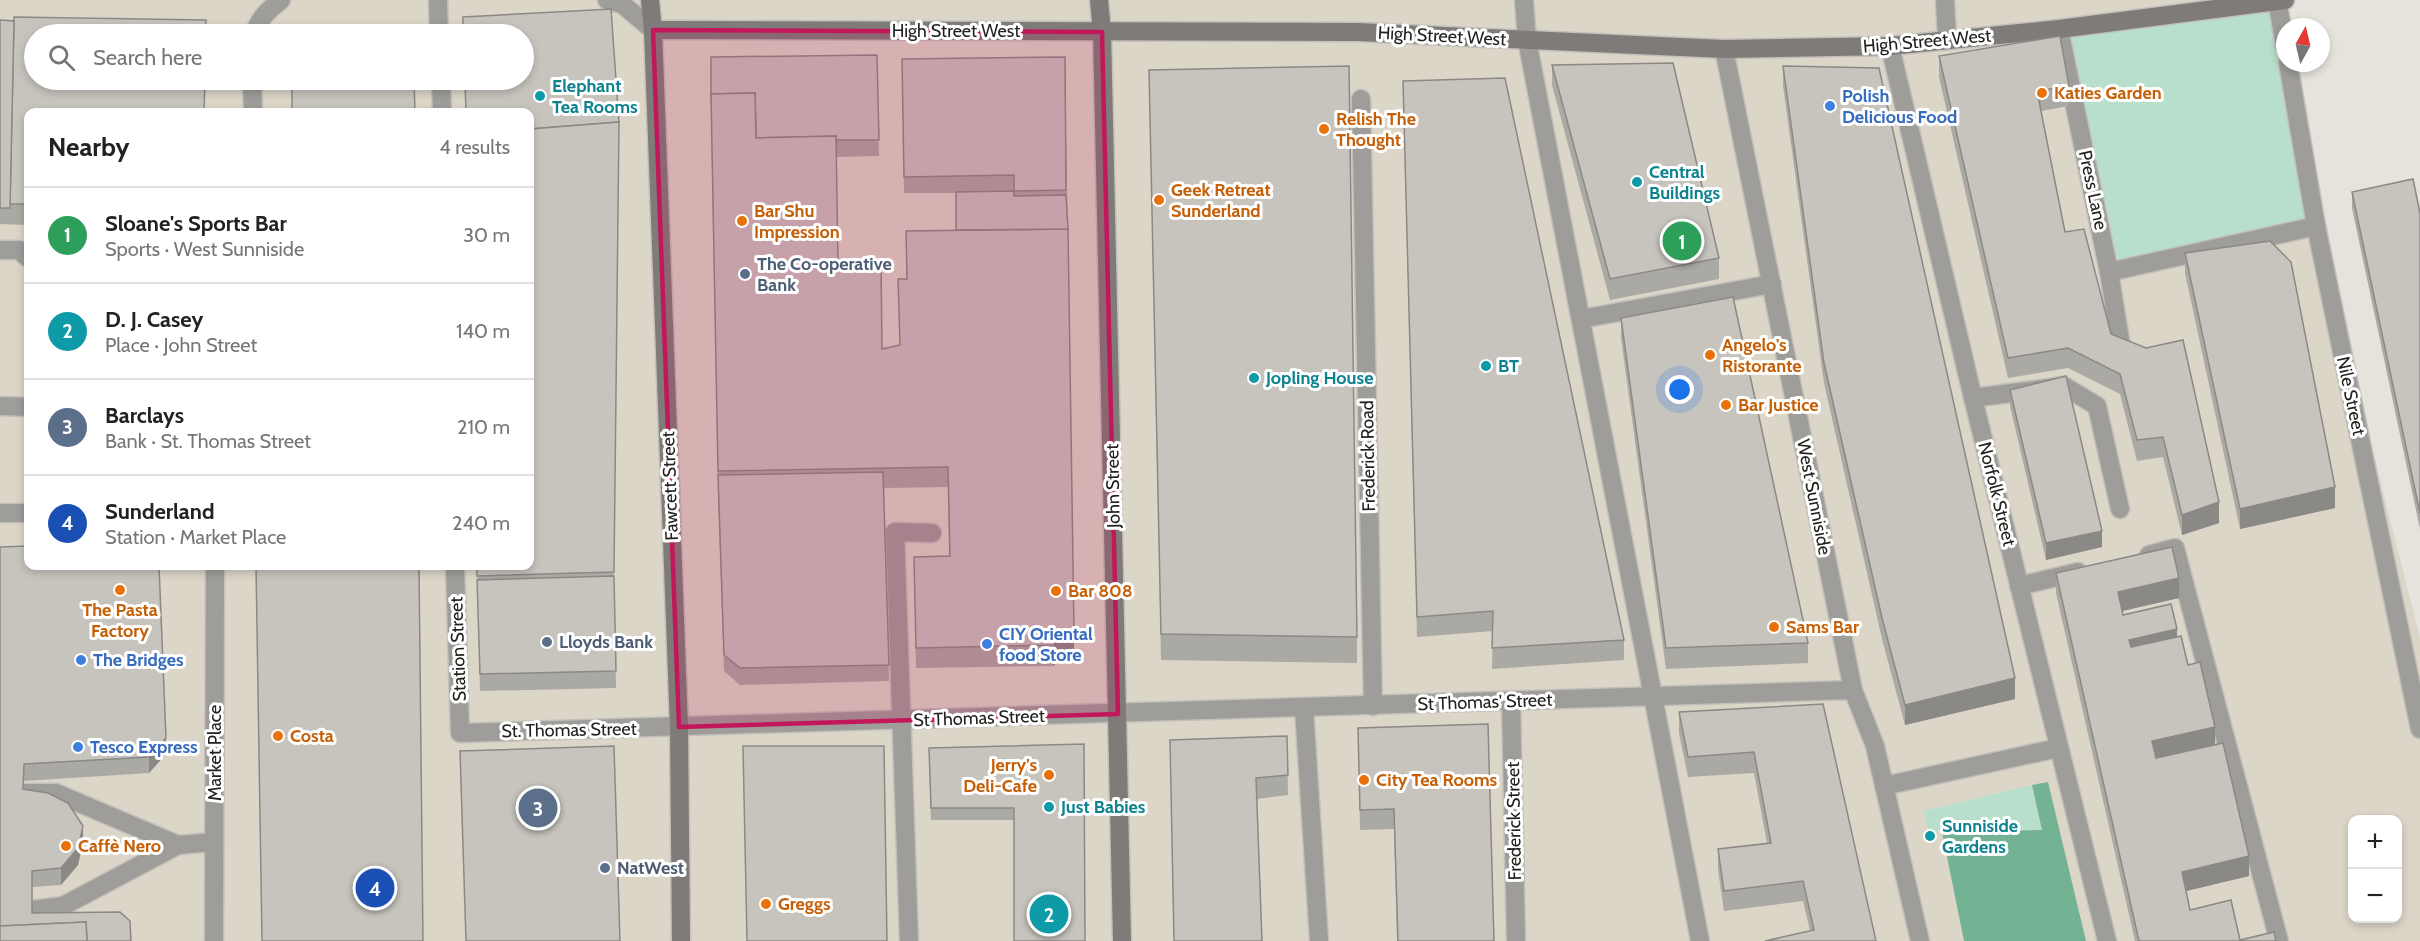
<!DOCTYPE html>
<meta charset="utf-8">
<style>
body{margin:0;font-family:Cabin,sans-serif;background:#f6f6f6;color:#222}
.controls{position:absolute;right:18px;bottom:18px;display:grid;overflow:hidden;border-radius:12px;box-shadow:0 3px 9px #0003}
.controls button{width:54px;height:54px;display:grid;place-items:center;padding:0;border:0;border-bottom:2px solid #e0e0e0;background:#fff;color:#222;font:30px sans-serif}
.compass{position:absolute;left:2276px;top:18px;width:54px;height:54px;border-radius:50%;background:#fff;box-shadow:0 3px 9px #0003;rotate:8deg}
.you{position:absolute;left:1680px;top:390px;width:21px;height:21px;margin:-15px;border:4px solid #fff;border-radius:50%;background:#1a73e8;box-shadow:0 0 0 9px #1a73e833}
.badge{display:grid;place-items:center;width:39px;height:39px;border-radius:50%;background:#0f766e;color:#fff;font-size:20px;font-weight:700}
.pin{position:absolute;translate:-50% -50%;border:3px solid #fff;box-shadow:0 2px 6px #0006}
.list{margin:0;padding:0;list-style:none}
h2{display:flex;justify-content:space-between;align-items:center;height:78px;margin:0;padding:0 24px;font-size:26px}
h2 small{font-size:20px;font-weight:400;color:#767676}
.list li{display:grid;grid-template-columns:39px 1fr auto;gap:18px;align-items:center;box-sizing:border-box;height:96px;padding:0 24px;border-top:2px solid #e0e0e0}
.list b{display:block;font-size:22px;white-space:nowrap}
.list p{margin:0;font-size:20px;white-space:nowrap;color:#767676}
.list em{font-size:20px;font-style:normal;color:#767676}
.icon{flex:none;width:33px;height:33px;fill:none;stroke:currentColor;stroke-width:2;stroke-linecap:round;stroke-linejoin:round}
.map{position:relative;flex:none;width:2420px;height:941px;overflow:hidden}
.search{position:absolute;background:#fff;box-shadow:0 3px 9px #0003;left:24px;top:24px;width:510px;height:66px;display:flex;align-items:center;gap:15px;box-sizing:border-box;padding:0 21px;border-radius:33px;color:#767676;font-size:22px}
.panel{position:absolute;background:#fff;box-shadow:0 3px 9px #0003;left:24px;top:108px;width:510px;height:462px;border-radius:12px}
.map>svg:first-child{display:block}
</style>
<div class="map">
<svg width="2420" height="941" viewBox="0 0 2420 941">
<rect width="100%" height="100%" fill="#e5e3dc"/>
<path fill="#dcd6c8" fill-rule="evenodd" d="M0,0H2277L2285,63L2316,226L2420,638V941H0ZM34,34H524V80H34ZM28,112H530V566H28ZM2352,820H2398V918H2352Z"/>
<g fill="#b8dfcb">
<polygon points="2277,1 2285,46 2285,63 2316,226 2109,272 2059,29"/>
<polygon points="2032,785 2042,830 1929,831 1924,811"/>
</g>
<polygon fill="#73b394" points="2048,782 2086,941 1964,941 1942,832 2042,830 2032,785"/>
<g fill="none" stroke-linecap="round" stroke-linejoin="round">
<g stroke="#c2c0ba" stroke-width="21">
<g id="lane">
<polyline points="2059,29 2109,272 2122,352"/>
<polyline points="1527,40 1700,941"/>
<polyline points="1361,99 1373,706"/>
<polyline points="2109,272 2316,226"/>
<polyline points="1581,319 1772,284"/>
<polyline points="1973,398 2064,386 2097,406 2120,509"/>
<polyline points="0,406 28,407"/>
<polyline points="0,513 28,513"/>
<polyline points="2149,555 2175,548 2279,941"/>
<polyline points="2019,586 2078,572"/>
<polyline points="1304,708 1319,941"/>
<polyline points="909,941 895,532 932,533"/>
</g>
</g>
<g stroke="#c2c0ba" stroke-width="21">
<g id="street">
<polyline points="438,0 439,34"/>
<polyline points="607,0 622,4 653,30"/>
<polyline points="1524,0 1527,40"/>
<polyline points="1945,0 1947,39"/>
<polyline points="2277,0 2285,46"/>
<path d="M254,34C259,19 268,10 281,0"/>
<polyline points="1890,46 1973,398 2107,941"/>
<polyline points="1724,49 1853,690 1875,746 1920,941"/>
<polyline points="2288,63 2316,226 2420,729"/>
<polyline points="252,80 253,112"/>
<polyline points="441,80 442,112"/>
<polyline points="0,250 19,250 28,258"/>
<polyline points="455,566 460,733 1853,690"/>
<polyline points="1511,701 1516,941"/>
<polyline points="1884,786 2058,748"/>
<polyline points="23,793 56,793 178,845 214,842"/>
<polyline points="32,910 63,906 178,845"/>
<polyline points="214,941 215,566"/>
</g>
</g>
<g stroke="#c2c0ba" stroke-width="21">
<g id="secondary">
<polyline points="650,0 653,30 679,727 681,941"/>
<polyline points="1099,0 1102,32 1122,941"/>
<polyline points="653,30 1358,32 1724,49 1890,46 2059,29 2285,0"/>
</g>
</g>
<use href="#lane" stroke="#9f9d9a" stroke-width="18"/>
<use href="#street" stroke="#9f9d9a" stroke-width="18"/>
<use href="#secondary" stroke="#7e7b78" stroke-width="18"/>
</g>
<g fill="#aba9a3">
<polygon points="611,9 614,581 616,688 480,691 477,566 530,566 530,112 466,112 464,80 524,80 524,34 463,34 463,17"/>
<polygon points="0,20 28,112 28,225 0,224"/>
<polygon points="877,55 879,156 836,157 838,263 882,349 899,345 907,279 956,230 956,193 904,193 902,59 1065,57 1074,650 1053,666 916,668 914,557 949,556 948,487 884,488 889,681 740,685 724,671 718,492 711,114"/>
<polygon points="1939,56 2069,86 2069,106 2041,111 2065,232 2111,334 2219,523 2182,535 2163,457 2137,461 2120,394 2068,368 2008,378 1939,77"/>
<polygon points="1552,65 1719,258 1719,279 1610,300 1552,85"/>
<polygon points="1783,66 2015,699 1905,725 1882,639 1824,383 1783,86"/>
<polygon points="1149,70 1357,637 1357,663 1161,660"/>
<polygon points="1403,81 1624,640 1624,660 1492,669 1493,631 1417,637"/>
<polygon points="2352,192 2420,213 2420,529 2352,208"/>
<polygon points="2185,253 2335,508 2240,529 2185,273"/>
<polygon points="1621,318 1808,643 1808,663 1666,669 1621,338"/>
<polygon points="2010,390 2102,547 2046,560 2010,406"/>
<polygon points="0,547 166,754 149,773 24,781 24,789 83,842 78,865 61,885 32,887 32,913 0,941"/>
<polygon points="2056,573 2179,598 2122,611 2123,615 2177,637 2188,665 2215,744 2249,876 2186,891 2190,910 2240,940 2276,941 2135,941 2056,593"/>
<polygon points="1823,704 1876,941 1810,931 1803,901 1724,911 1718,870 1718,849 1767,843 1754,773 1688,777 1679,733 1679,712"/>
<polygon points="1358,728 1494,941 1397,941 1394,829 1360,830"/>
<polygon points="1287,736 1288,795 1257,799 1170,761"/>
<polygon points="1084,744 1014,820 931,820 929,759"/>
<polygon points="460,751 620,941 466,941"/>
</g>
<g fill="#8b8985">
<polygon points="2335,487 2335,508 2240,529 2240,509"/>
<polygon points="2219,502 2219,523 2182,535 2182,515"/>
<polygon points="2102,531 2102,547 2046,560 2046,543"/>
<polygon points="2179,578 2179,598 2118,612 2118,592"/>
<polygon points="2177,629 2177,650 2129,661 2129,640"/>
<polygon points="1074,630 1074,650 1053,666 1053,645"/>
<polygon points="2015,678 2015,699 1905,725 1905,705"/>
<polygon points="2215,727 2215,747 2152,761 2152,741"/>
<polygon points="166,738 166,754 149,773 149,757"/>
<polygon points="83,826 83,842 78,865 61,885 61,868"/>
<polygon points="2249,856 2249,876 2182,892 2182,872"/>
</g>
<g fill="#c7c4be" stroke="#8b8985" stroke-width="1.5">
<polygon points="611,9 619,122 530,129 530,112 466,112 465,80 524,80 524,34 463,34 463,17"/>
<polygon points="14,17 206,20 205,34 34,34 34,80 205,80 204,112 28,112 28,204 10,204"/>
<polygon points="0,20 14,21 10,208 0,208"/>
<polygon points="414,25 414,34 292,34 292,26"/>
<polygon points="2060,36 2069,86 2037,91 2065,232 2084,229 2111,334 2146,348 2183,340 2219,502 2182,515 2163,437 2137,440 2120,374 2068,348 2008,358 1939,56"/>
<polygon points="877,55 879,140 836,140 836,136 756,138 755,93 711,94 711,98 711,57"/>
<polygon points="1065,57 1066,190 1014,191 1014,175 904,177 902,59"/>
<polygon points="1673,63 1719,258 1610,279 1552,65"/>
<polygon points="1349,66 1357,637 1161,634 1149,70"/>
<polygon points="1783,66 1879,68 2015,678 1905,705 1882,618 1824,363"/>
<polygon points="1505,78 1624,640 1492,648 1493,611 1417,617 1403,81"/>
<polygon points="292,80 414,80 415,112 292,112"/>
<polygon points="755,93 756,138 836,136 838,263 881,262 882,349 900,345 898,279 907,279 906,231 1068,229 1074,630 1053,645 916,648 914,557 950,556 948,467 718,471 711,94"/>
<polygon points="619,122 614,572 477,576 477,566 530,566 530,129"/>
<polygon points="2413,179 2420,213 2420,513 2352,192"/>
<polygon points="1014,191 1014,196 1066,195 1068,229 956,230 956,192"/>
<polygon points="2270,241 2291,262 2335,487 2240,509 2185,253"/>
<polygon points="1733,297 1808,643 1666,648 1621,318"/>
<polygon points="2066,376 2102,531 2046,543 2010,390"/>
<polygon points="883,472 889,665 740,668 724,655 718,475"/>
<polygon points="28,546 28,566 159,566 166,738 149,757 24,764 23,789 48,793 68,803 83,826 78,848 61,868 32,871 32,913 120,912 130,921 131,941 87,941 86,922 0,926 0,547"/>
<polygon points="2172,547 2179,578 2118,592 2123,615 2171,604 2177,629 2129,640 2131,647 2181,636 2188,665 2200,662 2215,727 2152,741 2156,758 2223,743 2249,856 2182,872 2190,910 2231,900 2240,940 2274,932 2276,941 2139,941 2056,573"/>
<polygon points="256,566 419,566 423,941 262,941"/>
<polygon points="614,576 616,671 480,674 477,580"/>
<polygon points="1823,704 1876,941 1765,941 1814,930 1803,881 1724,891 1718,849 1771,843 1754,752 1688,757 1679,712"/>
<polygon points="1488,724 1494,941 1398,941 1394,809 1360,810 1358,728"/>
<polygon points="1287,736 1288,775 1256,778 1262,941 1174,941 1170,740"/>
<polygon points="1084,744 1085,941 1014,941 1014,808 931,808 929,748"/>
<polygon points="614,746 620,941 466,941 460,751"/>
<polygon points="743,746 884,746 887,941 747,941"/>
<polygon points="86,922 87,941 0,941 0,926"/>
</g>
<path fill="#c2185b" fill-opacity="0.2" stroke="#c2185b" stroke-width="4.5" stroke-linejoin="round" d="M653,30L1102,32L1118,714L679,727Z"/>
<g fill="#e8710a" stroke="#fff" stroke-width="2">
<circle cx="2042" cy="93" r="6"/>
<circle cx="1324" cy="129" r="6"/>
<circle cx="1159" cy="200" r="6"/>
<circle cx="742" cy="221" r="6"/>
<circle cx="1710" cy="355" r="6"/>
<circle cx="1726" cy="405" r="6"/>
<circle cx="120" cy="590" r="6"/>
<circle cx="1056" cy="591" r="6"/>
<circle cx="1774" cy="627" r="6"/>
<circle cx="278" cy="736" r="6"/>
<circle cx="1049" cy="775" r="6"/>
<circle cx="1364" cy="780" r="6"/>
<circle cx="66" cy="846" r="6"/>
<circle cx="766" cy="904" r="6"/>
</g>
<g fill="#0f9aa8" stroke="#fff" stroke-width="2">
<circle cx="540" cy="96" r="6"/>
<circle cx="1637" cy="182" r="6"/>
<circle cx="1486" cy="366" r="6"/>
<circle cx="1254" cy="378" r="6"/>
<circle cx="1049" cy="807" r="6"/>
<circle cx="1930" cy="836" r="6"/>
</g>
<g fill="#3f7fe0" stroke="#fff" stroke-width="2">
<circle cx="1830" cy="106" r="6"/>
<circle cx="987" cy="644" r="6"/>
<circle cx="81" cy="660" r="6"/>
<circle cx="78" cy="747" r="6"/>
</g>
<g fill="#5c6f8a" stroke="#fff" stroke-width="2">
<circle cx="745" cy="274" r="6"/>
<circle cx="547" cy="642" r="6"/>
<circle cx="605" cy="868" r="6"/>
</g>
<g text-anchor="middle" stroke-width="6" stroke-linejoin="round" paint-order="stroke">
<g font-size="18" fill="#22211e" stroke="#fff">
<text x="956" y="37">High Street West</text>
<text transform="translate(1442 36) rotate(3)" y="6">High Street West</text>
<text transform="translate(1927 41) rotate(-5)" y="6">High Street West</text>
<text transform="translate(2093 190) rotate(78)" y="6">Press Lane</text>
<text transform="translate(2351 396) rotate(78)" y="6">Nile Street</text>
<text transform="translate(1368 456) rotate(-91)" y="6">Frederick Road</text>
<text transform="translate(670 486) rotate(-92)" y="6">Fawcett Street</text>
<text transform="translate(1113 486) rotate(-91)" y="6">John Street</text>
<text transform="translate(1997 494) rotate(76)" y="6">Norfolk Street</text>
<text transform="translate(1814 497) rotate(79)" y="6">West Sunniside</text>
<text transform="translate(458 649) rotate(-92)" y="6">Station Street</text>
<text transform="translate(1485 702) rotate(-2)" y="6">St Thomas' Street</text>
<text transform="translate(979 718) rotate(-2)" y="6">St Thomas Street</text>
<text transform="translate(569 730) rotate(-1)" y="6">St. Thomas Street</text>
<text transform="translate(215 753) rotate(-90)" y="6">Market Place</text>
<text transform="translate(1514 821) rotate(-91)" y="6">Frederick Street</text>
</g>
<g font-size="18" font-weight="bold" fill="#0d838f" stroke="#fff" text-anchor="start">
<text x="552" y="92">Elephant<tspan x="552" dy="21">Tea Rooms</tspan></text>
<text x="1649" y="178">Central<tspan x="1649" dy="21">Buildings</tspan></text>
<text x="1498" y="372">BT</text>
<text x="1266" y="384">Jopling House</text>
<text x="1061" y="813">Just Babies</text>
<text x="1942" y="832">Sunniside<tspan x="1942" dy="21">Gardens</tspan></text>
</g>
<g font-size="18" font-weight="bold" fill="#c56008" stroke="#fff" text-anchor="start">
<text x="2054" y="99">Katies Garden</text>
<text x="1336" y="125">Relish The<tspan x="1336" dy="21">Thought</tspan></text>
<text x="1171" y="196">Geek Retreat<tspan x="1171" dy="21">Sunderland</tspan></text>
<text x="754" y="217">Bar Shu<tspan x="754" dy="21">Impression</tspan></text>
<text x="1722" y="351">Angelo's<tspan x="1722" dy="21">Ristorante</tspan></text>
<text x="1738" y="411">Bar Justice</text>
<text x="1068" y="597">Bar 808</text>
<text x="120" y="616" text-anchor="middle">The Pasta<tspan x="120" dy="21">Factory</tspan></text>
<text x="1786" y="633">Sams Bar</text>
<text x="290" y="742">Costa</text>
<text x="1037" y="771" text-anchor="end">Jerry's<tspan x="1037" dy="21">Deli-Cafe</tspan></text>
<text x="1376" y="786">City Tea Rooms</text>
<text x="78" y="852">Caffè Nero</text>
<text x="778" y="910">Greggs</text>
</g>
<g font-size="18" font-weight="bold" fill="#366cbe" stroke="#fff" text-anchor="start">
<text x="1842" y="102">Polish<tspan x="1842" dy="21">Delicious Food</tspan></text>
<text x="999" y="640">CIY Oriental<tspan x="999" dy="21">food Store</tspan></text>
<text x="93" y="666">The Bridges</text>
<text x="90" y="753">Tesco Express</text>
</g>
<g font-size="18" font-weight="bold" fill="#4e5e75" stroke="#fff" text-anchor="start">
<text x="757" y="270">The Co-operative<tspan x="757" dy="21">Bank</tspan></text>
<text x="559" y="648">Lloyds Bank</text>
<text x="617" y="874">NatWest</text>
</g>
</g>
</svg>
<div class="controls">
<button>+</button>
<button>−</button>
</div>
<svg class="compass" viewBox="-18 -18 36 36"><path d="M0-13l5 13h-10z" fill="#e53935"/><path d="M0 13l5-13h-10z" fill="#767676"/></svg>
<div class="you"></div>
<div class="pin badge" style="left:1682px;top:241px;background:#2e9e5b">1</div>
<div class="pin badge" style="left:1049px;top:914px;background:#0f9aa8">2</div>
<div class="pin badge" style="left:538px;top:808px;background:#5c6f8a">3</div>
<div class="pin badge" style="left:375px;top:888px;background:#1a4fb4">4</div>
<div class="search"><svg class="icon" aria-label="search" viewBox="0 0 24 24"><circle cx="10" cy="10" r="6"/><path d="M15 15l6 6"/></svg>Search here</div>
<section class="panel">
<h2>Nearby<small>4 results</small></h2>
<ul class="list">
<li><span class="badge" style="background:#2e9e5b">1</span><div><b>Sloane's Sports Bar</b><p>Sports · West Sunniside</p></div><em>30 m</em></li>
<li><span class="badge" style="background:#0f9aa8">2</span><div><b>D. J. Casey</b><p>Place · John Street</p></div><em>140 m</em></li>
<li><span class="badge" style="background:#5c6f8a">3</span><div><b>Barclays</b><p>Bank · St. Thomas Street</p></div><em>210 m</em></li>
<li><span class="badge" style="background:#1a4fb4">4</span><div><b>Sunderland</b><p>Station · Market Place</p></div><em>240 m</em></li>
</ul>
</section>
</div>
